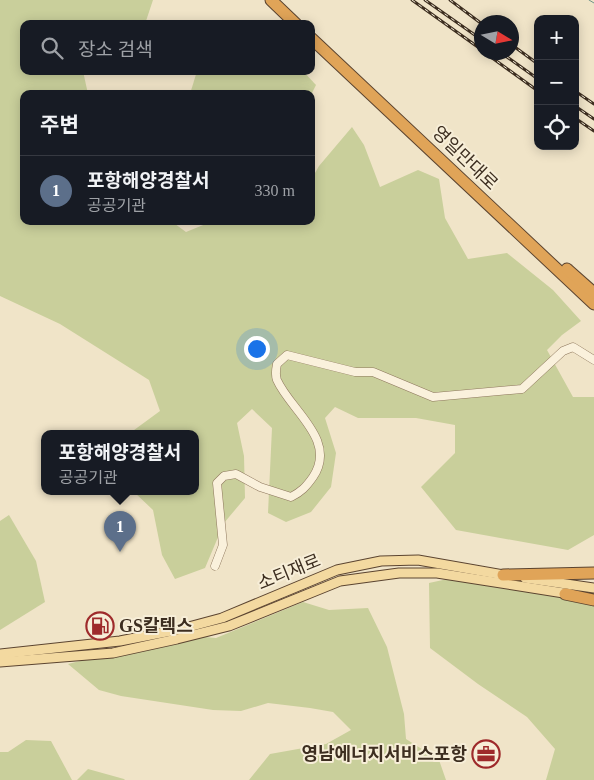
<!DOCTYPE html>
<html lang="ko">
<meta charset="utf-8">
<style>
body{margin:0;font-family:"Times New Roman","Noto Sans KR",serif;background:#20242c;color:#f1f3f6}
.controls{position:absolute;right:15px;top:15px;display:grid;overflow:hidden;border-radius:10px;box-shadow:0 2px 12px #0003}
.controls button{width:45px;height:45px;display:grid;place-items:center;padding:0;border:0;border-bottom:1px solid #363941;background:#171b24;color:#f1f3f6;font:25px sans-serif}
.compass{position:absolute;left:474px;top:15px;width:45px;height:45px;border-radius:50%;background:#171b24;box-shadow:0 2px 12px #0003;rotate:100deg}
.you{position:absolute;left:256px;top:348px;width:18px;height:18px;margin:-12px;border:4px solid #fff;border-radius:50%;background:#1a73e8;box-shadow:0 0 0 8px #1a73e833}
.badge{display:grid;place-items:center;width:32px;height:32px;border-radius:50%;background:#cc999b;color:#fff;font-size:16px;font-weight:700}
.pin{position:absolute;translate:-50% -41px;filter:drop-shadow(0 1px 2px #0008)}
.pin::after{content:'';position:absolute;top:26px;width:18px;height:15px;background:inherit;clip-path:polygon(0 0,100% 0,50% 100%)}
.popup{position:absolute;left:41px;top:430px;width:158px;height:65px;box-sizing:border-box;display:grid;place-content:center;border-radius:10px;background:#171b24;filter:drop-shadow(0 1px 4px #0005);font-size:16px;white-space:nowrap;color:#9ea1a6}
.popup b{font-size:19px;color:#f1f3f6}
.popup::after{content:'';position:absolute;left:50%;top:100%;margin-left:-10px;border:10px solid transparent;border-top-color:#171b24}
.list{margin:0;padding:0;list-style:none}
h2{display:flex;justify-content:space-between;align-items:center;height:65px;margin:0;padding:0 20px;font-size:21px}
h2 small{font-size:16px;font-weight:400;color:#9ea1a6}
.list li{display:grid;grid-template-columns:32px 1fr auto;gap:15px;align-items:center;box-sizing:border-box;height:70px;padding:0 20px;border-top:1px solid #363941}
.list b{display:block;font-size:19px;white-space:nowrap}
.list p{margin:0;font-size:16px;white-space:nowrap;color:#9ea1a6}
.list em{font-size:16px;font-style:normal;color:#9ea1a6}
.icon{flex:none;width:28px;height:28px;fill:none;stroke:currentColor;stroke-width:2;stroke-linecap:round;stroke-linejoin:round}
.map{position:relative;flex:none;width:594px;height:780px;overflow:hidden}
.search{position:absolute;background:#171b24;box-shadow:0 2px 12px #0003;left:20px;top:20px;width:295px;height:55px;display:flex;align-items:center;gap:12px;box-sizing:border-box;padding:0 18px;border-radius:10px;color:#9ea1a6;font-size:19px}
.panel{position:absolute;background:#171b24;box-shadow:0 2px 12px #0003;left:20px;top:90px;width:295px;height:135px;border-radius:10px}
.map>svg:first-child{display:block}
</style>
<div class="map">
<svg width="594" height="780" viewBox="0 0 594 780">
<rect width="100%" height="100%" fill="#f0e4c8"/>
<g fill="#c9cf9b">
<polygon points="0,0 153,0 145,24 24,24 24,71 83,71 88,94 24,94 24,221 171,221 186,232 213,221 311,221 311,180 319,166 352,127 364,145 380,187 418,170 439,179 445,218 468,259 507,253 553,290 581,321 562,335 547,350 573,397 594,397 594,535 568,550 456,530 421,487 455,453 455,425 416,418 358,418 335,407 325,418 336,453 331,487 311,512 286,522 268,513 272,428 252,409 237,423 244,456 245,498 224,523 205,568 175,579 162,555 153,510 133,491 195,491 195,433 130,433 160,411 149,380 60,324 0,296"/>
<polygon points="197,71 303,71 316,85 311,95 190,94"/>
<polygon points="9,515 36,561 45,602 0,630 0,521"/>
<polygon points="452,578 594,602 594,780 546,780 555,749 527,717 478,684 430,648 429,583"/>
<polygon points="303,602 329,610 368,608 387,647 404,714 406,739 439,760 446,780 249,780 270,754 326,744 351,730 333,712 310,708 268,703 241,711 213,710 121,696 99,690 68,664 182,635 216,638"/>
<polygon points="26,740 51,741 72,780 0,780 0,752 8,752"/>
<polygon points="88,769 124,779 125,780 77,780"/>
</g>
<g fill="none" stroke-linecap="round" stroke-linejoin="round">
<polyline stroke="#6f938a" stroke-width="1" points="589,0 594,3"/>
<g stroke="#8d765c" stroke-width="9">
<path id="minor" d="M215,566L223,545L217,483L224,476L236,474L260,487L291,497C301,492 306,487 313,477C338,440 290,410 277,380C275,375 276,369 277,364L287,355L355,372H373L433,397L522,389L563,351L573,347L594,360"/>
</g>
<g stroke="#5b4430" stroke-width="11">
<g id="major">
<polyline points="525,578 594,588"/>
<polyline points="0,654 120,641 181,629 222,618 337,570 381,561 418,560 510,576"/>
<polyline points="0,662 113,653 177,639 229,626 340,581 399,573 437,573 570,594"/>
</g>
</g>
<g stroke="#5b4430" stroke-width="13">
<g id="highway">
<polyline points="271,0 296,24"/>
<polyline points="311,38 594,304"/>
<polyline points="567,269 594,293"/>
<polyline points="503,575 594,573"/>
<polyline points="565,594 594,600"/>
</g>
</g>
<use href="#minor" stroke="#faf1dc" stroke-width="8"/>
<use href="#major" stroke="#f3d9a0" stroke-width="9"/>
<use href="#highway" stroke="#e0a458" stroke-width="11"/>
<g stroke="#3d2e20" stroke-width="3">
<g id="rail">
<polyline points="412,0 482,50"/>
<polyline points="425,0 482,40"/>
<polyline points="450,0 482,24"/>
<polyline points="512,45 538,64"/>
<polyline points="484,52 538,91"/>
<polyline points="500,52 538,79"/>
<polyline points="575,91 594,104"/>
<polyline points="575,106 594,119"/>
<polyline points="575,118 594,131"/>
</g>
</g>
<use href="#rail" stroke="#f7eed8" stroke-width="1" stroke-dasharray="4" stroke-linecap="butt"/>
</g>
<defs>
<g id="fuel-ring" transform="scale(1.4375)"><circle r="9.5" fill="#f7eed8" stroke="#9e2a2b" stroke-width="1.5"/><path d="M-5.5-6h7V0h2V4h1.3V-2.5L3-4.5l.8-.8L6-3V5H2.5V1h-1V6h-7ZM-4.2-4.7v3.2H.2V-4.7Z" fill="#9e2a2b"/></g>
<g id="office-ring" transform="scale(1.4375)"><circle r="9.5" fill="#f7eed8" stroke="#9e2a2b" stroke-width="1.5"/><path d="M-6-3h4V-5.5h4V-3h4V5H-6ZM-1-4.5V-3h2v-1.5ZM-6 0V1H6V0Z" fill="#9e2a2b"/></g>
</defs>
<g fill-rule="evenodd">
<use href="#fuel-ring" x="100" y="626"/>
<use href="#office-ring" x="486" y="754"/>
</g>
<g text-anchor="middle" stroke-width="4" stroke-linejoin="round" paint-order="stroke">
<g font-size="18" fill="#3d2e20" stroke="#f7eed8">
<text transform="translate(465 158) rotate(44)" y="6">영일만대로</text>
<text transform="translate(289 572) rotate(-22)" y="6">소티재로</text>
</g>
<g font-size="18" font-weight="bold" fill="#3d2e20" stroke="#f7eed8" text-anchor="start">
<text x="119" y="632">GS칼텍스</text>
<text x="467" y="760" text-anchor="end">영남에너지서비스포항</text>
</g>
</g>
</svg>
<div class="controls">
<button>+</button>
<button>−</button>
<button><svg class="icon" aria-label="locate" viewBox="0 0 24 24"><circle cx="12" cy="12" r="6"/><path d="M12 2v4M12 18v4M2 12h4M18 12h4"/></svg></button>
</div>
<svg class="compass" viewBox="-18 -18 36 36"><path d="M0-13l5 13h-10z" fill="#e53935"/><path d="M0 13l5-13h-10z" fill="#9ea1a6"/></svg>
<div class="you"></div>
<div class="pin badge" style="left:120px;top:552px;background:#5c6f8a">1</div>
<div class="popup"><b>포항해양경찰서</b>공공기관</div>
<div class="search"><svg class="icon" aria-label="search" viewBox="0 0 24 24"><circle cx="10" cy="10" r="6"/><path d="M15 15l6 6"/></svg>장소 검색</div>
<section class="panel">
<h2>주변<small></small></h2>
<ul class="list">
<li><span class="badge" style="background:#5c6f8a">1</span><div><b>포항해양경찰서</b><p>공공기관</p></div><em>330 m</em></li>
</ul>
</section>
</div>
